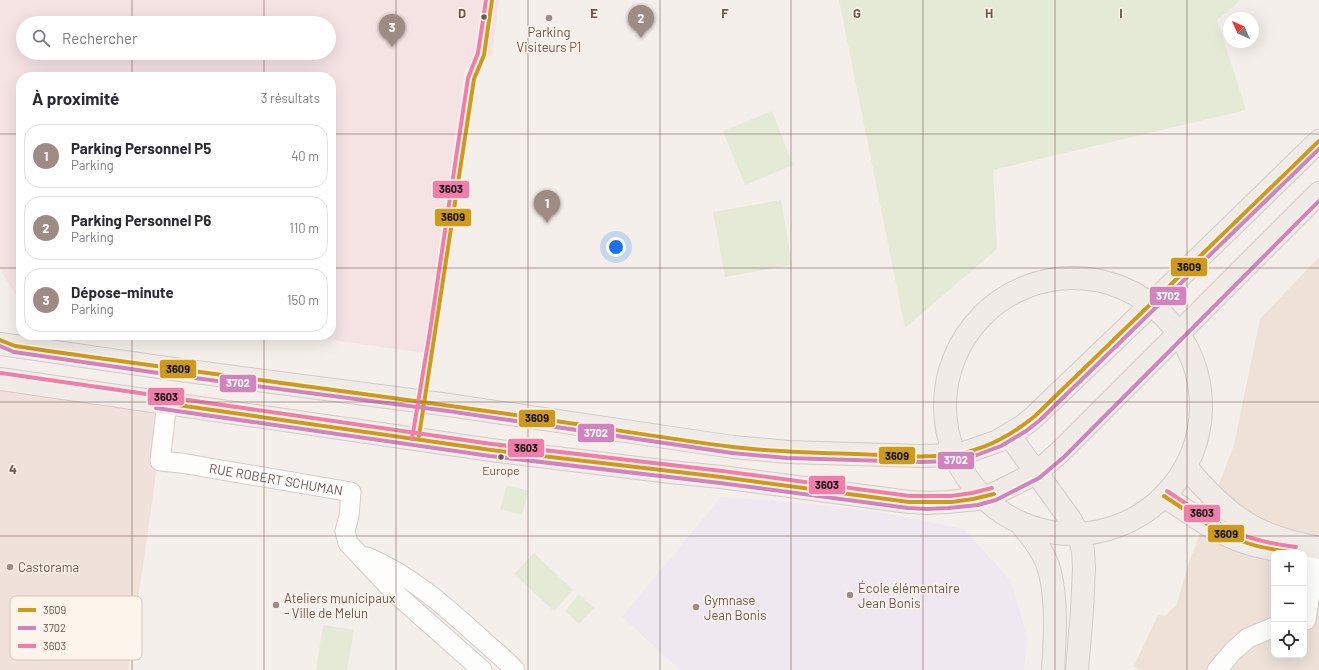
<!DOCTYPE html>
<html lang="fr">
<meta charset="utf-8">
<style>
body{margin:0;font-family:Barlow,sans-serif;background:#f7f7f7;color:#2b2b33}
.controls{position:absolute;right:12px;bottom:12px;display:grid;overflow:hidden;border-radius:8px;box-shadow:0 4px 16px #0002}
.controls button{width:36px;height:36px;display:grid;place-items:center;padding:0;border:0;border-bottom:1px solid #e1e1e2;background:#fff;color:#2b2b33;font:20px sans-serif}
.compass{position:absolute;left:1223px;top:12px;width:36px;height:36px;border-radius:50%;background:#fff;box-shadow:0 4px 16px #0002;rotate:315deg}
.you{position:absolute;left:616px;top:247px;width:14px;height:14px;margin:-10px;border:3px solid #fff;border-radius:50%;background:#1a73e8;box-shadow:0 0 0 6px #1a73e833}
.badge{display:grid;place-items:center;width:26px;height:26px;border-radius:50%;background:#9e8c84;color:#fff;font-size:13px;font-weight:700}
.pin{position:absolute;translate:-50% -33px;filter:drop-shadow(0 1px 2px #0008)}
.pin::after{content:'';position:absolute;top:21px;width:14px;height:12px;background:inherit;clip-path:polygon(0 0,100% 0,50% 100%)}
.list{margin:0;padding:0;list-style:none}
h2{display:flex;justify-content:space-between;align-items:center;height:52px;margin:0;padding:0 16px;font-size:17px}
h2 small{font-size:13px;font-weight:400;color:#7c7c81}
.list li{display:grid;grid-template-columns:26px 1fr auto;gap:12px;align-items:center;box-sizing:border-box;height:64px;margin:0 8px 8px;padding:0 8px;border:1px solid #e1e1e2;border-radius:16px}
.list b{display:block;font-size:15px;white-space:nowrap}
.list p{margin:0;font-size:13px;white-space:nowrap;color:#7c7c81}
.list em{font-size:13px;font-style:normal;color:#7c7c81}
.icon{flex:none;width:22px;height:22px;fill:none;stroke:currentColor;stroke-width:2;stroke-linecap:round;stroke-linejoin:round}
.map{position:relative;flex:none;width:1319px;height:670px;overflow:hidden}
.search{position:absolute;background:#fff;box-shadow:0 4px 16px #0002;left:16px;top:16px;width:320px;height:44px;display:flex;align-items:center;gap:10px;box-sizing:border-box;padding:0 14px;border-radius:22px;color:#7c7c81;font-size:15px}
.panel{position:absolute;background:#fff;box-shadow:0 4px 16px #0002;left:16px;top:72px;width:320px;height:268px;border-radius:16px}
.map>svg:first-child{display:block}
</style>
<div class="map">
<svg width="1319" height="670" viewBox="0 0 1319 670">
<rect width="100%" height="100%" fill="#f4efea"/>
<path fill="#ede1d8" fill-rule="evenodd" d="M1319,257V670H1139L1134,666L1158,615L1165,616L1177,604L1188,565L1234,445L1260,319ZM1274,553H1304V655H1274Z"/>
<polygon fill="#f1e1db" points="0,389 165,411 128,670 0,670"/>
<polygon fill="#f0e8f1" points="721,497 806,503 885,513 964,529 1011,581 1027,637 1024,670 680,670 622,617"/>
<path fill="#f5e3e4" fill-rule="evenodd" d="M0,0H499L492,55L465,68L424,353L297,335H331V77H21V295L15,294L0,269ZM23,23H329V53H23Z"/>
<g fill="#e4ead6">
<polygon points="839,0 1241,0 1217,20 1246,110 993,170 997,249 905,328"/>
<polygon points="772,111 793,165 745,185 723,131"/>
<polygon points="781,200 792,265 725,277 713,212"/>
<polygon points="507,485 529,491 522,515 500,509"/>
<polygon points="534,553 573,590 554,611 514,574"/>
<polygon points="579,594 594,608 579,624 565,611"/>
<polygon points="323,625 354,630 347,670 316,670"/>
</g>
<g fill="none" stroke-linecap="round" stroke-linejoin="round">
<g stroke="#d3ccc8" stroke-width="21">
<g id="minor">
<path id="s1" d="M167,403L160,461L181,463L351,492L349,516L345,531L348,543L395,593L482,670"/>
<path d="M367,557C410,575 445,606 479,637C491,648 504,658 515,670"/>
<polyline points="1306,620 1317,547"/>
<polyline points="1217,670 1233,651 1248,638 1274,627"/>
</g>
</g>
<g stroke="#d3cbc7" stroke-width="24">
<g id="major">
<circle cx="1073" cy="406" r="128"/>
<polyline points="0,344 173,369 449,405 733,447 788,452 920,456 953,455 964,453 998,441 1023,426 1035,416 1132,323 1319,141"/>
<polyline points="0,379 491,450 670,472 721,477 909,502 927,503 948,502 977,499 994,494 1036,473 1060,452 1319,193"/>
<polyline points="1009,435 1070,519 1078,534 1083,550 1084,568 1082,611 1077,670"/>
<path d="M1187,468C1206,491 1229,515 1257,529C1276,538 1298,544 1319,548"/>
<path d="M1164,496C1187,511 1211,529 1236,539C1255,547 1274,549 1293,553"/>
<path d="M1020,523C1030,535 1041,548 1047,563C1058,593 1055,639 1053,670"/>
</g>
</g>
<use href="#minor" stroke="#fdfdfc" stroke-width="19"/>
<use href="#major" stroke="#f0ebe6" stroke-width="22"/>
<g stroke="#fdf4eb" stroke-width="7">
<g id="bus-1">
<path d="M0,340L15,346C190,372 366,393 542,419C605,428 669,439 733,447C774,452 816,453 857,454C890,455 924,459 956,454C985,450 1013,434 1035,416L1319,141"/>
<polyline points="157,402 491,450 721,477 909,502 952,502 973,499 994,494"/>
<polyline points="419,436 474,79 484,55 492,0"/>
<path d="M1164,496C1190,513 1215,531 1244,542C1260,548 1278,550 1295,553"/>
</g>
</g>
<g stroke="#fdf4eb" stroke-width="7">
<g id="bus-2">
<polyline points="0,346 14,352 172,375 448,411 732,453 787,458 920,462 954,461 966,459 1001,446 1026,431 1039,421 1319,149"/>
<polyline points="156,408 490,456 720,483 908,508 927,509 949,508 978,505 996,500 1039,478 1064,457 1319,201"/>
</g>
</g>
<g stroke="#fdf4eb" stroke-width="7">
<g id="bus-3">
<polyline points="1,373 492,444 722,471 910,496 951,496 972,493 992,488"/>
<polyline points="412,439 430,331 468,78 478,53 486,0"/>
<path d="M1167,491C1193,508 1218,526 1248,537C1263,542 1280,545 1296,547"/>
</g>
</g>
<use href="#bus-1" stroke="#cd9a1b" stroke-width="4"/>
<use href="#bus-2" stroke="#d282be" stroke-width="4"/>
<use href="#bus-3" stroke="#f17eaa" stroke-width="4"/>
</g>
<path fill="none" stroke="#6f564d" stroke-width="1" stroke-opacity="0.55" d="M132,0V23M264,0V23M396,0V670M528,0V670M660,0V670M791,0V670M923,0V670M1055,0V670M1187,0V670M132,53V77M264,53V77M0,134H21M331,134H1319M0,268H21M331,268H1319M132,335V670M264,335V670M0,402H1319M0,536H1319"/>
<g fill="#6f564d" stroke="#fdf4eb" stroke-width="1.5">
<circle cx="484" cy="17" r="3.5"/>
<circle cx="501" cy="457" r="3.5"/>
</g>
<g fill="#9e8c84" stroke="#fdf4eb" stroke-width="1.5">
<circle cx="549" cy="18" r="4"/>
<circle cx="10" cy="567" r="4"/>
<circle cx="850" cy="595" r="4"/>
<circle cx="276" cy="605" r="4"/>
<circle cx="696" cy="607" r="4"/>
</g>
<g text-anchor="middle" stroke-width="3" stroke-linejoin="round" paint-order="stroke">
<g font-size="12" fill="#6f564d" stroke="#fdf4eb">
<text x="501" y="475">Europe</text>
</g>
<g font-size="13" fill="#6f564d" stroke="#fdf4eb" text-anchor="start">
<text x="549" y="37" text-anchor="middle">Parking<tspan x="549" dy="15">Visiteurs P1</tspan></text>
<text x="18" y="572">Castorama</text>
<text x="858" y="593">École élémentaire<tspan x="858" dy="15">Jean Bonis</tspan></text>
<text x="284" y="603">Ateliers municipaux<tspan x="284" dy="15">- Ville de Melun</tspan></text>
<text x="704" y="605">Gymnase<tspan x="704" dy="15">Jean Bonis</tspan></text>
</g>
<g font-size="13" fill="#6f564d" stroke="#fdf4eb">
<text dy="5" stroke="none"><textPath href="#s1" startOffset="176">RUE ROBERT SCHUMAN</textPath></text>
</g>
</g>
<rect x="10" y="596" width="132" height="64" rx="6" fill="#fdf4eb" stroke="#d2c5bc" stroke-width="1"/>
<rect x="18" y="608" width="18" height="4" fill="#cd9a1b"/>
<rect x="18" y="626" width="18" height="4" fill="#d282be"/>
<rect x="18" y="644" width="18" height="4" fill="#f17eaa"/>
<g font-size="11" fill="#6f564d">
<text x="43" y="614">3609</text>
<text x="43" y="632">3702</text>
<text x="43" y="650">3603</text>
</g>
<g font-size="13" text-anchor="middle" font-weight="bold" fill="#6f564d" stroke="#fdf4eb" stroke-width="3" stroke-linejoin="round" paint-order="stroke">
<text x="462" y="18">D</text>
<text x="594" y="18">E</text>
<text x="725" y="18">F</text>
<text x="857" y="18">G</text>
<text x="989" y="18">H</text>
<text x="1121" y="18">I</text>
<text x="13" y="474">4</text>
</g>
<g stroke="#fdf4eb" stroke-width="1.5">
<rect x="432" y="180" width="38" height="19" rx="4" fill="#f17eaa"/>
<rect x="434" y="208" width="38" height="19" rx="4" fill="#cd9a1b"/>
<rect x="1170" y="257" width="38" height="20" rx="4" fill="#cd9a1b"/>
<rect x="1149" y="286" width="38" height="20" rx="4" fill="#d282be"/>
<rect x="159" y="359" width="38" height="20" rx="4" fill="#cd9a1b"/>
<rect x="219" y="374" width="38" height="19" rx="4" fill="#d282be"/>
<rect x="147" y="387" width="38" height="19" rx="4" fill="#f17eaa"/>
<rect x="518" y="409" width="38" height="19" rx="4" fill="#cd9a1b"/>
<rect x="577" y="423" width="38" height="20" rx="4" fill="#d282be"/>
<rect x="507" y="438" width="38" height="20" rx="4" fill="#f17eaa"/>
<rect x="878" y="446" width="38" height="19" rx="4" fill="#cd9a1b"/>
<rect x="937" y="451" width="38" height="19" rx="4" fill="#d282be"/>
<rect x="808" y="475" width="38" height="20" rx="4" fill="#f17eaa"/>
<rect x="1183" y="504" width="38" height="19" rx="4" fill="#f17eaa"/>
<rect x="1207" y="524" width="38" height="19" rx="4" fill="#cd9a1b"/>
</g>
<g font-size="11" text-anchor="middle" font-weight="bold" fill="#fff">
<text x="1168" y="300">3702</text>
<text x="238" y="387">3702</text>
<text x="596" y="437">3702</text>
<text x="956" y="464">3702</text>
</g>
<g font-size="11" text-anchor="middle" font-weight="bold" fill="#111">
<text x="451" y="193">3603</text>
<text x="453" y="221">3609</text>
<text x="1189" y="271">3609</text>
<text x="178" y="373">3609</text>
<text x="166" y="401">3603</text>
<text x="537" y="422">3609</text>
<text x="526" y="452">3603</text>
<text x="897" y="460">3609</text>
<text x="827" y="489">3603</text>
<text x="1202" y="517">3603</text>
<text x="1226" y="538">3609</text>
</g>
</svg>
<div class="controls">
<button>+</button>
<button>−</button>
<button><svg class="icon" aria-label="locate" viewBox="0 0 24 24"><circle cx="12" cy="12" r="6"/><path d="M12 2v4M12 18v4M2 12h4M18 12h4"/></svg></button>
</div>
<svg class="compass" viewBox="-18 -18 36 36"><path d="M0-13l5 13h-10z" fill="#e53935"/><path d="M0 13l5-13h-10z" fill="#7c7c81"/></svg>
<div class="you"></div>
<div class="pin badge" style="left:547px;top:223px">1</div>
<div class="pin badge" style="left:641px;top:38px">2</div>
<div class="pin badge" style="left:392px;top:47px">3</div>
<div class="search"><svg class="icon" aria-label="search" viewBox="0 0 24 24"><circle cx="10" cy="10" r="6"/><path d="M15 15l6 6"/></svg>Rechercher</div>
<section class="panel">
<h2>À proximité<small>3 résultats</small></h2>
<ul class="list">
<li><span class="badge">1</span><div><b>Parking Personnel P5</b><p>Parking</p></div><em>40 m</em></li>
<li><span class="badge">2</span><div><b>Parking Personnel P6</b><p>Parking</p></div><em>110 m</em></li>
<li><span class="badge">3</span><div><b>Dépose-minute</b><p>Parking</p></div><em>150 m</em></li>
</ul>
</section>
</div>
